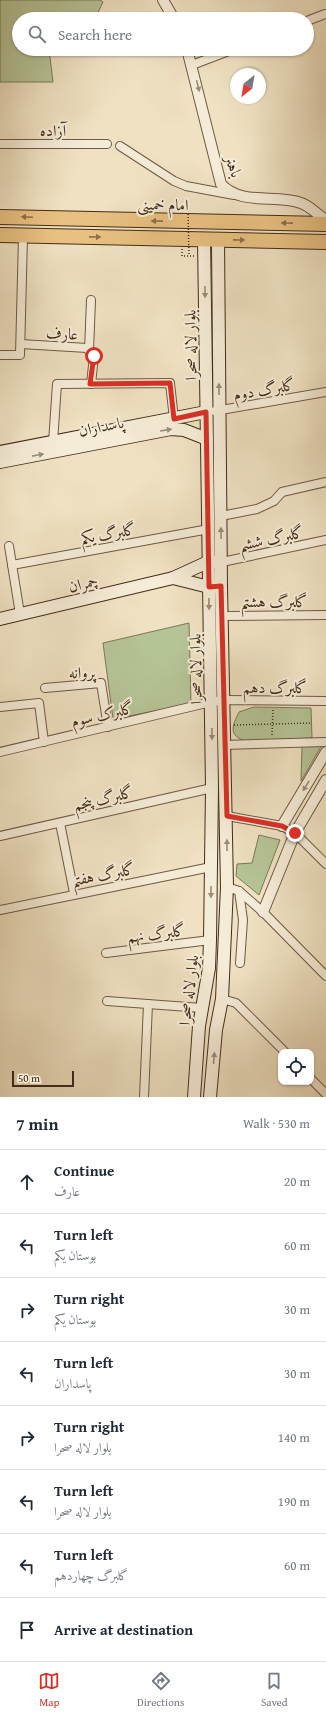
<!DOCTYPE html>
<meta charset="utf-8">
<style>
body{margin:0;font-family:"Gentium Book Plus",Amiri,serif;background:#f6f6f7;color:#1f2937}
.controls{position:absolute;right:12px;bottom:12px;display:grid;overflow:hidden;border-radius:8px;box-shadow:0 1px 3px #0004}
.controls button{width:36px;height:36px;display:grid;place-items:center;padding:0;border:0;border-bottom:1px solid #e0e1e3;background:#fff;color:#1f2937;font:20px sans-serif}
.compass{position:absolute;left:230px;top:68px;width:36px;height:36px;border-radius:50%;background:#fff;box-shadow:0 1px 3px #0004;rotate:211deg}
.scale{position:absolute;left:12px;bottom:10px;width:62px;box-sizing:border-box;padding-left:4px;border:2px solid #442c19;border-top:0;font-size:11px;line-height:14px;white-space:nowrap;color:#442c19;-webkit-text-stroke:3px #f5ecd7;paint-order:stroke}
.stop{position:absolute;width:12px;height:12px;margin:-9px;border:3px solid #d93025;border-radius:50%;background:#fff}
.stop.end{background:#d93025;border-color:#fff;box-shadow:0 1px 4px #0008}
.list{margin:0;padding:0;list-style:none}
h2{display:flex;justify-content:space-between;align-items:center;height:52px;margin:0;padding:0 16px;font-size:17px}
h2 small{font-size:13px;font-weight:400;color:#747a83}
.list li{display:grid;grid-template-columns:26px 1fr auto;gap:12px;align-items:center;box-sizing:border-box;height:64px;padding:0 16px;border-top:1px solid #e0e1e3}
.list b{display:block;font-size:15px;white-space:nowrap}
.list p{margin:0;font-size:13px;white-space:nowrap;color:#747a83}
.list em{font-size:13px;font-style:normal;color:#747a83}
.icon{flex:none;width:22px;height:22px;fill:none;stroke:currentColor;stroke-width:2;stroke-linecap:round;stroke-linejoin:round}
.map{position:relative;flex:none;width:326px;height:1097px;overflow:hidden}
.search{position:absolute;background:#fff;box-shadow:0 1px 3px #0004;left:12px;right:12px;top:12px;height:44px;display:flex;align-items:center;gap:10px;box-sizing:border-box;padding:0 14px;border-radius:22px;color:#747a83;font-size:15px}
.sheet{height:564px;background:#fff}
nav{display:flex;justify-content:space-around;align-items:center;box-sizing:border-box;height:56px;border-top:1px solid #e0e1e3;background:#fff;font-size:11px;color:#747a83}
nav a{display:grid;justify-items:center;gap:2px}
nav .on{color:#d93025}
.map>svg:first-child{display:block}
</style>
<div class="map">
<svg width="326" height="1097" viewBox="0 0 326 1097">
<rect width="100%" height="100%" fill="#efe1c2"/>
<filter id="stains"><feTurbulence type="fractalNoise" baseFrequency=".005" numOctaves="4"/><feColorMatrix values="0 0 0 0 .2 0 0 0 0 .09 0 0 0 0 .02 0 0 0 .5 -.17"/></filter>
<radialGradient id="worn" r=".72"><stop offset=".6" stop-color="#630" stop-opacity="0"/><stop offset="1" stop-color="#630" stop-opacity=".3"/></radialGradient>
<g fill="#b5c497" stroke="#7c7858">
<polygon points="0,0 100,0 103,2 95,19 19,19 19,49 49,49 53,82 0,82"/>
<polygon points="189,623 191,704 113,719 103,643"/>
<path d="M254,707L311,708L312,738L246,741C228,736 232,726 239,712Z"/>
<polygon points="322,745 301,781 302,746"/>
<polygon points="259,835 280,840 259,895 236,876 237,864 252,863"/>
</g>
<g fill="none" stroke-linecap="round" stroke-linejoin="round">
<g stroke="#6f5943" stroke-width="10">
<g id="minor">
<polyline points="307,21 325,14"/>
<polyline points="192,65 234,49"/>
<polyline points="0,144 107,144"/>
<polyline points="120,146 174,181 186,186 234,195"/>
<polyline points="21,344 87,348 94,356 91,384"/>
<polyline points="89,351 91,300"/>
<polyline points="0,355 20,355 23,236"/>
<polyline points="215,411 326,392"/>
<polyline points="53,442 57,384 170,383 174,419"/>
<polyline points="221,516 257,509 274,501 282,492 326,482"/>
<polyline points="9,546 20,614"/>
<polyline points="222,562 326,540"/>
<polyline points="12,565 209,529"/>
<polyline points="222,616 326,615"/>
<polyline points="45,688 101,683 108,727"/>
<polyline points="0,707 39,703 44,742"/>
<polyline points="224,745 326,742"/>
<polyline points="0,752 211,702 224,700 326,701"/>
<polyline points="227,816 282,826 295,833 326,864"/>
<polyline points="60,823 74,893"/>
<polyline points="0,836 212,788"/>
<polyline points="227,887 239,891 263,912 326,976"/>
<polyline points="239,891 243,920 240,963"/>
<polyline points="0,910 211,867"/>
<polyline points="106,953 210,940"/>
<polyline points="222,999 236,1003 285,1052"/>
<polyline points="107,1001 202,1008"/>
<polyline points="311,1079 326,1094"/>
<polyline points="144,1097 148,1004"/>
</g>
</g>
<g stroke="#6f5943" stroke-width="12">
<g id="tertiary">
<polyline points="163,0 174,19"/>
<path d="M187,49L221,184C241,206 276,194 301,203C310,206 318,215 326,220"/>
<polyline points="282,826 326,752"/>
<polyline points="263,912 295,833 326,780"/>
</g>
</g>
<g stroke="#442c19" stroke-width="14">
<g id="secondary">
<polyline points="0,452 206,412"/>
<polyline points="0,462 171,429 184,430 207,439"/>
<polyline points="215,562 208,562 173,578 209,587 216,586"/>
<polyline points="0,619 173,578"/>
<polyline points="194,1097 199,1026 209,968 210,940 212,788 204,239"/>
<polyline points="210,1097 216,1030 222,999 227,887 221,586 218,240"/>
</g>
</g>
<g stroke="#442c19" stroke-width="16">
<g id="trunk">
<polyline points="0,217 326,224"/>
<polyline points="0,235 326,242"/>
</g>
</g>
<g stroke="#442c19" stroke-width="1.5" stroke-dasharray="1 2" stroke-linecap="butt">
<polyline points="182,249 182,256 195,256"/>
<polyline points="234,725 312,723"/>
<polyline points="272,735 273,709"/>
</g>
<use href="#minor" stroke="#f5ecd7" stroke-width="8"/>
<use href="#tertiary" stroke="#f5ecd7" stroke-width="10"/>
<use href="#secondary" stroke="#f5ecd7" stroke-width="12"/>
<use href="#trunk" stroke="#e8c081" stroke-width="14"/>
<polyline stroke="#442c19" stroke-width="1.5" stroke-dasharray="1 2" stroke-linecap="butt" points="188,211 189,256"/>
</g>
<defs><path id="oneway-solid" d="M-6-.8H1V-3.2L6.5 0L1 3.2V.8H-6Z"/></defs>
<g fill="#9c8c78">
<use href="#oneway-solid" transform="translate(198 86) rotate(76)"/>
<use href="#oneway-solid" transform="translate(205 292) rotate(89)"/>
<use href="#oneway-solid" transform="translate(219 389) rotate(-91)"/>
<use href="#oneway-solid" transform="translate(166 430) rotate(-9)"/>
<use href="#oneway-solid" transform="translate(38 455) rotate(-11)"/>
<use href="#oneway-solid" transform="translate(221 533) rotate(-91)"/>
<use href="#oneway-solid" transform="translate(209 604) rotate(89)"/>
<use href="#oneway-solid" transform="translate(212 734) rotate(89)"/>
<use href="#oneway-solid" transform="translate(306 786) rotate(121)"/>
<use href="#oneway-solid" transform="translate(227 845) rotate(-91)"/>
<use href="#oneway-solid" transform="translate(211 892) rotate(91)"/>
<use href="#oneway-solid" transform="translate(214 1058) rotate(-85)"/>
</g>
<g fill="#8e6f48">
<use href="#oneway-solid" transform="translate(27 217) rotate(-178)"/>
<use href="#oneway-solid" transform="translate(157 221) rotate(-179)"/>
<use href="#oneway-solid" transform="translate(287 223) rotate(-179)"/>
<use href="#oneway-solid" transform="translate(95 237) rotate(1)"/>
<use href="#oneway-solid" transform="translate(239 240) rotate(1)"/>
</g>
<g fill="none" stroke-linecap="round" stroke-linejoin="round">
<polyline stroke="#d93025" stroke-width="5" points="94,356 90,384 170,383 174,419 206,412 209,587 221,586 227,816 282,826 295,833"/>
</g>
<g text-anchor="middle" stroke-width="4" stroke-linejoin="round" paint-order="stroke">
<g font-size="16" fill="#442c19" stroke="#f5ecd7">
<text x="53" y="136">آزاده</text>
<text transform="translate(234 166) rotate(70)" y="6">باهنر</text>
<text transform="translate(163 204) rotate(1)" y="6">امام خمینی</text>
<text transform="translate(62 333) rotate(3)" y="6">عارف</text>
<text transform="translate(190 345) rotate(-91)" y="6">بلوار لاله صحرا</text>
<text transform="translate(264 389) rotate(-10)" y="6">گلبرگ دوم</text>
<text transform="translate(101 426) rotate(-11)" y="6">پاسداران</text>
<text transform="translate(108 533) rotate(-10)" y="6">گلبرگ یکم</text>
<text transform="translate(271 538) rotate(-12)" y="6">گلبرگ ششم</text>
<text transform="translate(83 583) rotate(-13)" y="6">چمران</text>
<text x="274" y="607">گلبرگ هشتم</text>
<text transform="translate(195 669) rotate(-91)" y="6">بلوار لاله صحرا</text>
<text x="82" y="678">پروانه</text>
<text x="275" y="693">گلبرگ دهم</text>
<text transform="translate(102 714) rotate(-13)" y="6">گلبرک سوم</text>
<text transform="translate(103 798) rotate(-13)" y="6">گلبرگ پنجم</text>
<text transform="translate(103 874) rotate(-11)" y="6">گلبرگ هفتم</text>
<text transform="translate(156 933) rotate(-7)" y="6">گلبرگ نهم</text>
<text transform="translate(188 990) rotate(-83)" y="6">بلوار لاله صحرا</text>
</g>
</g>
<rect width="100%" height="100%" filter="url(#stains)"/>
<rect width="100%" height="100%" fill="url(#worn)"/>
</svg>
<div class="controls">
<button><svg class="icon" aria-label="locate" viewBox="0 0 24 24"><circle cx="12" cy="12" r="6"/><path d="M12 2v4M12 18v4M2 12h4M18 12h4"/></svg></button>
</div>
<svg class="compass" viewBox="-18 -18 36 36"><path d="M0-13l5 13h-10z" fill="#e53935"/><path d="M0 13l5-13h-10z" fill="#747a83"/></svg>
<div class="scale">50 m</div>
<div class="stop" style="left:94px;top:356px"></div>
<div class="stop end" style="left:295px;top:833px"></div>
<div class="search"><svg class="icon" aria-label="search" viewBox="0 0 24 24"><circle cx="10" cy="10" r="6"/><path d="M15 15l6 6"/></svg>Search here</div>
</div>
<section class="sheet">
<h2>7 min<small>Walk · 530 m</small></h2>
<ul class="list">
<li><svg class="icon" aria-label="ahead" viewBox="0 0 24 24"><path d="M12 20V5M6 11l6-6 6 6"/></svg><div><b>Continue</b><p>عارف</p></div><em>20 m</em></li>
<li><svg class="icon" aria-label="left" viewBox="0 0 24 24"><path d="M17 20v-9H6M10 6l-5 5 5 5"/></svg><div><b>Turn left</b><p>بوستان یکم</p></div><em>60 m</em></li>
<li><svg class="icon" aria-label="right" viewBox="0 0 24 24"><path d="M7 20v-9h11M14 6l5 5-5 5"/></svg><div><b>Turn right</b><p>بوستان یکم</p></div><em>30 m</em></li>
<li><svg class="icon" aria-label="left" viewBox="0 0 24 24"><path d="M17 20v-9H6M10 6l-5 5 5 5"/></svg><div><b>Turn left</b><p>پاسداران</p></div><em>30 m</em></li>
<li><svg class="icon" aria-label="right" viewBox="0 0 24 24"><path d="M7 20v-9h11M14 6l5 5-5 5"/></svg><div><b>Turn right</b><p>بلوار لاله صحرا</p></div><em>140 m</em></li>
<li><svg class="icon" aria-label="left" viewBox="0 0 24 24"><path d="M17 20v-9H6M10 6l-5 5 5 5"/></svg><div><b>Turn left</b><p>بلوار لاله صحرا</p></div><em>190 m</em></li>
<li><svg class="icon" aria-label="left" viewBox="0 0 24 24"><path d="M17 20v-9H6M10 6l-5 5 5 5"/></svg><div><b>Turn left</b><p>گلبرگ چهاردهم</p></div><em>60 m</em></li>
<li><svg class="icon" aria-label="arrive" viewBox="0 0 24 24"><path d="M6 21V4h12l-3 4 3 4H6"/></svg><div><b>Arrive at destination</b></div></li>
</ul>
</section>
<nav>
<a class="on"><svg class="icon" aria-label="map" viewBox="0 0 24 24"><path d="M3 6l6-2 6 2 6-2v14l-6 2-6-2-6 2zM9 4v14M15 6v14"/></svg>Map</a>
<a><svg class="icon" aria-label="directions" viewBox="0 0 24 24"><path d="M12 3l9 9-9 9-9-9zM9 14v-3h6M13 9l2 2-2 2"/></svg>Directions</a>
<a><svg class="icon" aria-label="saved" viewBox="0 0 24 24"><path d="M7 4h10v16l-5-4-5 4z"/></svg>Saved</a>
</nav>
